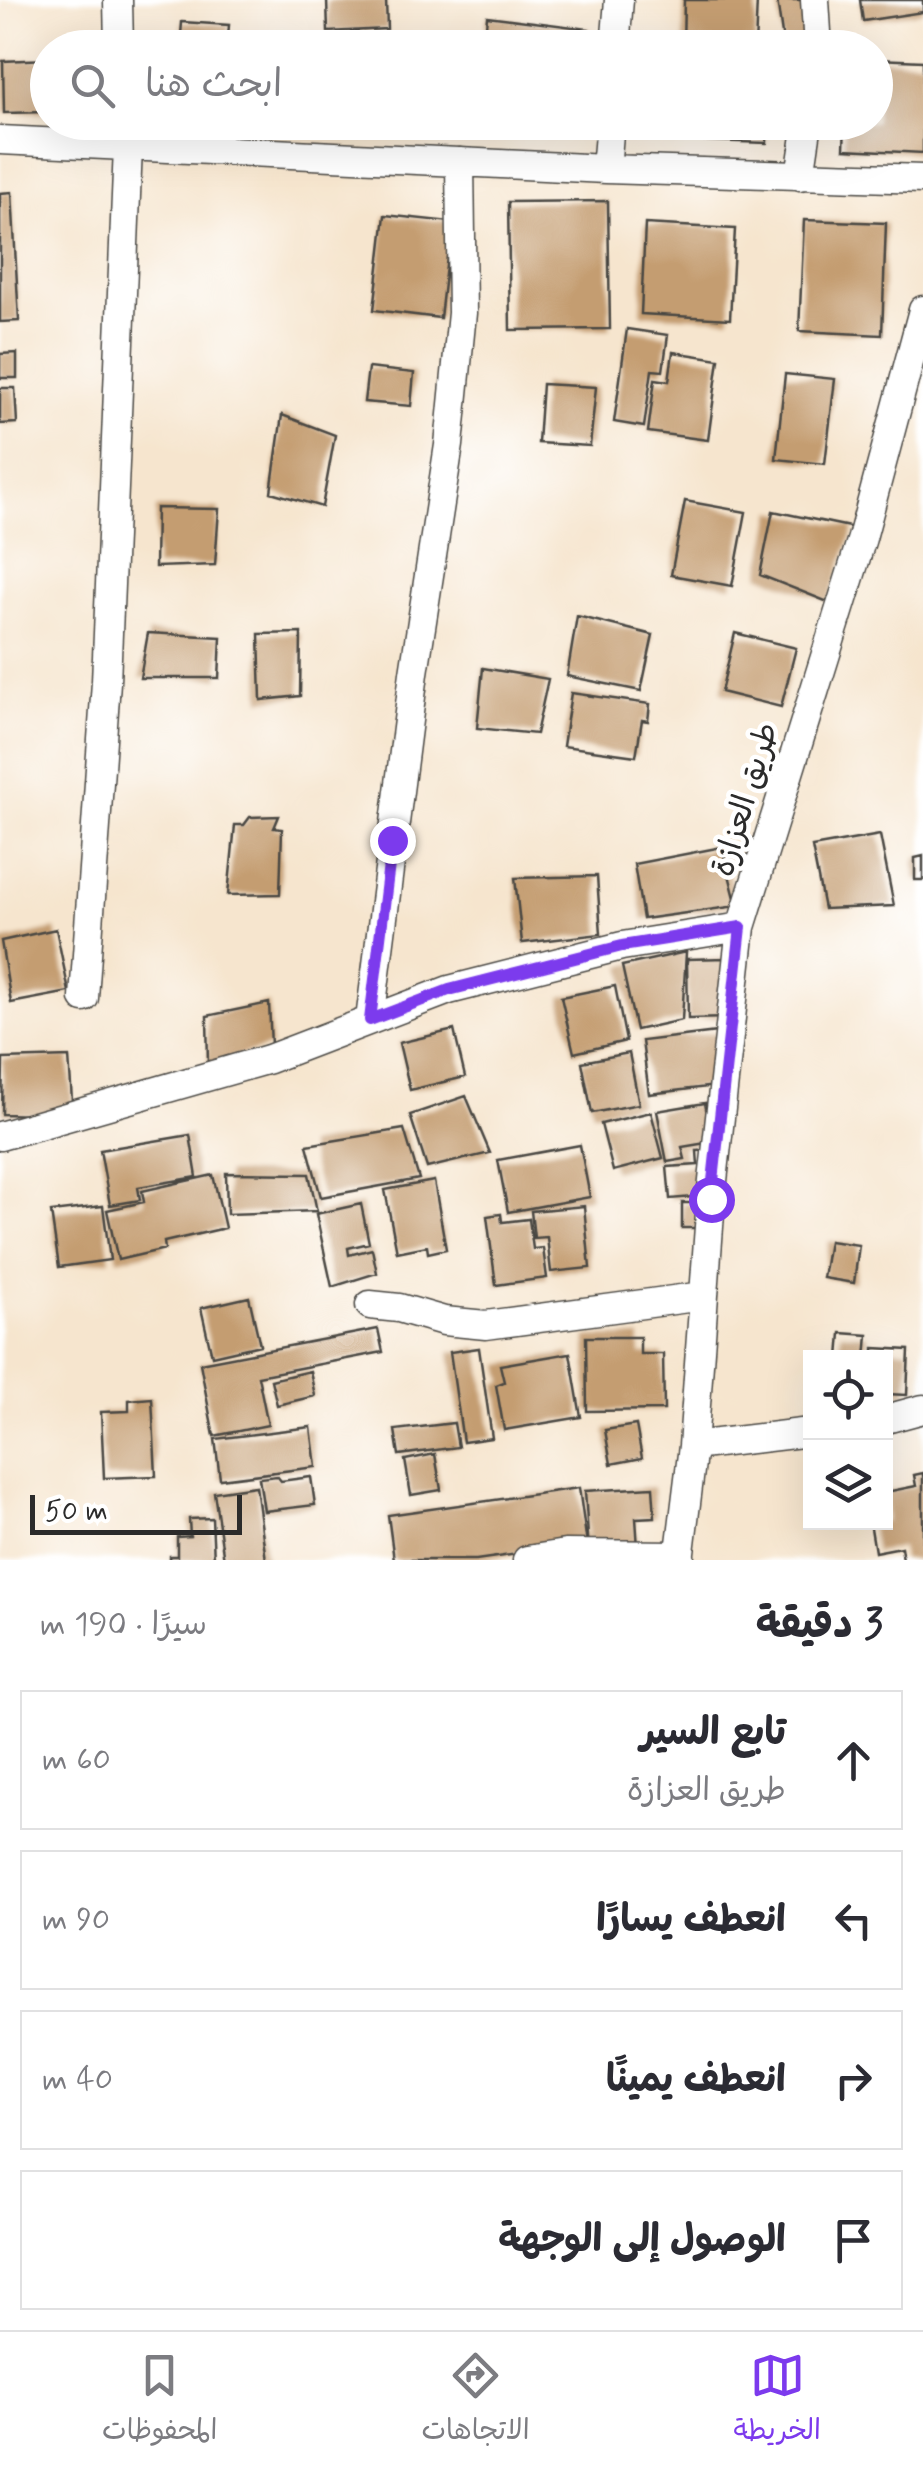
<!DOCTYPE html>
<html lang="ar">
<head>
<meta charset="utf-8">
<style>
	:root { --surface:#fff; --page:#f2f2f3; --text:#2b2b33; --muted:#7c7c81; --line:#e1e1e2; --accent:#7c3aed }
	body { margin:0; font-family:Mynerve,"Playpen Sans Arabic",sans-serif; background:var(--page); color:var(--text); direction:rtl }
	.controls { position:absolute; right:30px; bottom:30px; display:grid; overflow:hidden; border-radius:0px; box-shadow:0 10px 40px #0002 }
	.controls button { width:90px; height:90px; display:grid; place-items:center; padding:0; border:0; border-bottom:2px solid var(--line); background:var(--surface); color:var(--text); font:50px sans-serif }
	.scale { position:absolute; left:30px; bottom:25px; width:212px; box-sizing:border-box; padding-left:10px; border:5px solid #2b2b2b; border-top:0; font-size:28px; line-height:35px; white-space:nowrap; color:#2b2b2b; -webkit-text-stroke:8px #fff; paint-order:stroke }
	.stop { position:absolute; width:30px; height:30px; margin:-22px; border:8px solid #7c3aed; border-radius:50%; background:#fff }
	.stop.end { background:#7c3aed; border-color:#fff; box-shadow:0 2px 10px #0008 }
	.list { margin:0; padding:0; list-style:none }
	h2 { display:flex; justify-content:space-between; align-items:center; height:130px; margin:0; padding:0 40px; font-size:42px }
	h2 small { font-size:32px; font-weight:400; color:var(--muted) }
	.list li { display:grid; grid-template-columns:65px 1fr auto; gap:30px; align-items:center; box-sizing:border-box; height:140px; margin:0 20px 20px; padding:0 20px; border:2px solid var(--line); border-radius:0px }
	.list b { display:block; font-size:38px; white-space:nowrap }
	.list p { margin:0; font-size:32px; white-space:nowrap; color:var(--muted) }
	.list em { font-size:32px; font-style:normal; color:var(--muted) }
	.icon { flex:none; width:55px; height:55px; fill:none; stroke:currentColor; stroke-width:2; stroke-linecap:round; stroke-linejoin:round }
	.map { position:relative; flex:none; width:923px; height:1560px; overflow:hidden; direction:ltr }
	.search { position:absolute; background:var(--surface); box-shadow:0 10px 40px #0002; left:30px; right:30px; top:30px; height:110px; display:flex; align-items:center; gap:25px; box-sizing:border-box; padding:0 35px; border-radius:55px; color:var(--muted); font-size:38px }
	.sheet { height:770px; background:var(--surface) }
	nav { display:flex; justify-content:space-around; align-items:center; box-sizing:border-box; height:140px; border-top:2px solid var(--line); background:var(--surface); font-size:28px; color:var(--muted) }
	nav a { display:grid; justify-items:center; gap:5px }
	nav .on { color:var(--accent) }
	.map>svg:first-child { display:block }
	.building { fill:#c49d71 }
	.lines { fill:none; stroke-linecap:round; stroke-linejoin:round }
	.minor-casing { stroke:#494743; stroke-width:31 }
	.minor { stroke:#fff; stroke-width:28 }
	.route { stroke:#7c3aed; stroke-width:12 }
	.labels { text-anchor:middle; stroke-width:9; stroke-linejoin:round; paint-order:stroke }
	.street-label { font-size:32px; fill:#2b2b2b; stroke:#fff }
</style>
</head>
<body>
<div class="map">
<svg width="923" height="1560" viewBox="0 0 923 1560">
	<rect width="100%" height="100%" fill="#fff"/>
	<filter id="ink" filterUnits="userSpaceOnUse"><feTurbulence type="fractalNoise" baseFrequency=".01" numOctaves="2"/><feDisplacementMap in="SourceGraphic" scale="20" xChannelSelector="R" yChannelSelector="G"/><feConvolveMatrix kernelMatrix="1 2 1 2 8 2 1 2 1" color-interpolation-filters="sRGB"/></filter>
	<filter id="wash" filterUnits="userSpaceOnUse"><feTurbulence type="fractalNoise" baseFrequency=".0048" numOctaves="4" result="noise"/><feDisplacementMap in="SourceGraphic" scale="40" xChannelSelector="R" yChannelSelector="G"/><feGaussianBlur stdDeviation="2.25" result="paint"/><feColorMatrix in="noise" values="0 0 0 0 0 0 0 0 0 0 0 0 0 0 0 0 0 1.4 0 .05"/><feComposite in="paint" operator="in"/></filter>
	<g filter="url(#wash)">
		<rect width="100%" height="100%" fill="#f6e5ce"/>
		<g id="blocks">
			<!-- building -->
			<path class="building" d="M 327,0 L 386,0 L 387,29 L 328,32 Z
				M 684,0 L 757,0 L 755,48 L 683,48 Z
				M 777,0 L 802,0 L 808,48 L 784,48 Z
				M 860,0 L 923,0 L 923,12 L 863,21 Z
				M 487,16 L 589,29 L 587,48 L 484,48 Z
				M 182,22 L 229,25 L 227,48 L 180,48 Z
				M 48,59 L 48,112 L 4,113 L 3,61 Z
				M 876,59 L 923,61 L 923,153 L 844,149 L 845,122 L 876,122 Z
				M 654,122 L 767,122 L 767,143 L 653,139 Z
				M 12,192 L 19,321 L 0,322 L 0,193 Z
				M 608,201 L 610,329 L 510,330 L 508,202 Z
				M 385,215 L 451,222 L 440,318 L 374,310 Z
				M 804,220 L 886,223 L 882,335 L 799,331 Z
				M 645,224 L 735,229 L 730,319 L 641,314 Z
				M 627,329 L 668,335 L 663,371 L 652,370 L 644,427 L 614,422 Z
				M 673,352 L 719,359 L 708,440 L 648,432 L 655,379 L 669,381 Z
				M 17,353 L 17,378 L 0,378 L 0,354 Z
				M 368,368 L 414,373 L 411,406 L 364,402 Z
				M 785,374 L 835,379 L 825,464 L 776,459 Z
				M 542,384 L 596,387 L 590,446 L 538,443 Z
				M 0,388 L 15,388 L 17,423 L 0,424 Z
				M 282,415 L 335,435 L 322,507 L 271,492 Z
				M 685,501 L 746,512 L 732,586 L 671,575 Z
				M 156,508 L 219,509 L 215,565 L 155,567 Z
				M 773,511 L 854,528 L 828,602 L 760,575 Z
				M 577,616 L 653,635 L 641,691 L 567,676 Z
				M 148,633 L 221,637 L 219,678 L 140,678 Z
				M 301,633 L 300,696 L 261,700 L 259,634 Z
				M 735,633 L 796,648 L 781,707 L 721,692 Z
				M 483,668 L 548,679 L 536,734 L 477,728 Z
				M 571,693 L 650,704 L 648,721 L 642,720 L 636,756 L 563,746 Z
				M 279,816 L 274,828 L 282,829 L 280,894 L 228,895 L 235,825 L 244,825 L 250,817 Z
				M 880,835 L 894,906 L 824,909 L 812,847 Z
				M 722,847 L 737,906 L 643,919 L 634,864 Z
				M 923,856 L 923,880 L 915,880 L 915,858 Z
				M 597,876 L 601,934 L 522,943 L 515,878 Z
				M 56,929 L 69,992 L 11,1003 L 1,941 Z
				M 686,952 L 682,1020 L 636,1030 L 622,966 Z
				M 727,958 L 728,1018 L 688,1019 L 687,959 Z
				M 615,986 L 626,1041 L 574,1053 L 561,997 Z
				M 269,1003 L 271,1046 L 208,1065 L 207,1016 Z
				M 454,1030 L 465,1077 L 410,1090 L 399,1043 Z
				M 717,1032 L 724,1085 L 649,1094 L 642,1041 Z
				M 629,1053 L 639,1104 L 592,1113 L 582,1062 Z
				M 69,1057 L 73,1116 L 2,1114 L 3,1059 Z
				M 466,1096 L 490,1153 L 427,1168 L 410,1115 Z
				M 705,1103 L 712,1142 L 682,1147 L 685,1159 L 667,1162 L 657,1111 Z
				M 651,1112 L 663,1158 L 613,1171 L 601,1124 Z
				M 404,1129 L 419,1179 L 321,1197 L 307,1145 Z
				M 190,1135 L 197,1177 L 138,1187 L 140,1200 L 110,1205 L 100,1150 Z
				M 580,1145 L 590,1197 L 508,1212 L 498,1160 Z
				M 710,1150 L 705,1196 L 670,1199 L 667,1167 L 698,1165 L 697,1151 Z
				M 226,1173 L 309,1174 L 317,1211 L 227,1214 Z
				M 213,1175 L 225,1228 L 164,1242 L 165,1249 L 118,1260 L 107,1210 L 144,1202 L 142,1191 Z
				M 434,1181 L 446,1249 L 428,1253 L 427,1246 L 397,1252 L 385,1190 Z
				M 682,1203 L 704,1203 L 704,1228 L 682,1228 Z
				M 361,1204 L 369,1243 L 348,1248 L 349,1255 L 372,1249 L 377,1273 L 332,1287 L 316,1214 Z
				M 103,1206 L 110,1260 L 59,1267 L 51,1212 Z
				M 584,1206 L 590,1268 L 551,1272 L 547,1237 L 534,1238 L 531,1211 Z
				M 501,1214 L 502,1222 L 529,1219 L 533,1249 L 543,1248 L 547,1278 L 496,1285 L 487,1216 Z
				M 829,1241 L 859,1245 L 854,1283 L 823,1278 Z
				M 249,1297 L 260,1345 L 212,1356 L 201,1308 Z
				M 378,1329 L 383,1352 L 258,1376 L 268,1425 L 214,1436 L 200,1363 Z
				M 841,1333 L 868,1335 L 866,1358 L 839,1358 Z
				M 586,1337 L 640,1337 L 640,1354 L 663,1354 L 664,1410 L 587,1411 Z
				M 479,1348 L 492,1438 L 463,1442 L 450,1352 Z
				M 874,1348 L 909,1350 L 907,1395 L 886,1394 L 886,1358 L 874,1358 Z
				M 570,1353 L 581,1417 L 504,1430 L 496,1385 L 504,1382 L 500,1365 Z
				M 310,1371 L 315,1396 L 277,1405 L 271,1380 Z
				M 152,1398 L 156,1476 L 104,1478 L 101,1412 L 129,1411 L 129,1400 Z
				M 454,1423 L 458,1447 L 399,1455 L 395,1430 Z
				M 636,1425 L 642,1458 L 611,1464 L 605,1430 Z
				M 311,1427 L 316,1467 L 220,1479 L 215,1439 Z
				M 435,1454 L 441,1490 L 411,1495 L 405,1460 Z
				M 923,1473 L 923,1560 L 903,1560 L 901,1547 L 875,1552 L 870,1522 L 886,1522 L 886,1492 L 916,1486 L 914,1475 Z
				M 277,1476 L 281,1481 L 311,1477 L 315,1505 L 264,1511 L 259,1478 Z
				M 256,1486 L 266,1560 L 224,1560 L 214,1492 Z
				M 653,1487 L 655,1517 L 636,1518 L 638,1548 L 589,1552 L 585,1491 Z
				M 579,1488 L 587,1544 L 476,1560 L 394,1560 L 388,1515 Z
				M 212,1518 L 214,1560 L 170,1560 L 170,1556 L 177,1556 L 177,1537 L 190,1536 L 189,1519 Z"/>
		</g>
	</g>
	<g filter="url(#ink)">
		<use href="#blocks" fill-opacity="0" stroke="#494743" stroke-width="2.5"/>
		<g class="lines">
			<defs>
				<path id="minor" d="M 118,0 L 119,48
					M 815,0 L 818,48
					M 615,48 L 619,0
					M 0,140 L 606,169 L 923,179
					M 606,169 L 610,122
					M 800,176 L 808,122
					M 84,998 L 106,682 L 128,147 L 124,122
					M 370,1020 L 414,673 L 449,445 L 462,313 L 460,162
					M 0,1136 L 269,1059 L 449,990 L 622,946 L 741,927
					M 370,1305 L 399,1308 L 444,1321 L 486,1325 L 703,1296
					M 886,1419 L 923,1409
					M 693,1446 L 810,1432
					M 527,1560 L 565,1554 L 680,1555
					M 679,1560 L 693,1446 L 711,1199 L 741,927 L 862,538 L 923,310"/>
			</defs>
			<!-- minor casing -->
			<use href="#minor" class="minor-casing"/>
			<!-- minor -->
			<use href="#minor" class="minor"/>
		</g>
	</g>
	<g class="lines" filter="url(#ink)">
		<!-- route -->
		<path class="route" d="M 392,840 L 370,1020 L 449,990 L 622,946 L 741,927 L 711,1199"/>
	</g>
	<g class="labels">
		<!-- street labels -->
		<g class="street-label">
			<text transform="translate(744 799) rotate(-73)" y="11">طريق العزازة</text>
		</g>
	</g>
</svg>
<div class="controls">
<button><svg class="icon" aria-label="locate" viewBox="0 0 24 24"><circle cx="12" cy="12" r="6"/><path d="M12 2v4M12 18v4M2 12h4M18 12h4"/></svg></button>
<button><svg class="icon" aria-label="layers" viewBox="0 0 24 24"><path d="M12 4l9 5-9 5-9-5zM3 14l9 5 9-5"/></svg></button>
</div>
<div class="scale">50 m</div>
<div class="stop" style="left:711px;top:1199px"></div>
<div class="stop end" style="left:392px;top:840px"></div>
<div class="search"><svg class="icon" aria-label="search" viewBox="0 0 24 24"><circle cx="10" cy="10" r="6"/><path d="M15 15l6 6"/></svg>ابحث هنا</div>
</div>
<section class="sheet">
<h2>3 دقيقة<small>سيرًا · 190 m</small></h2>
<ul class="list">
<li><svg class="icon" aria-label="ahead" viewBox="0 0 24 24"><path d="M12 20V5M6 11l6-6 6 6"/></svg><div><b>تابع السير</b><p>طريق العزازة</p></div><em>60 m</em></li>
<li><svg class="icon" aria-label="left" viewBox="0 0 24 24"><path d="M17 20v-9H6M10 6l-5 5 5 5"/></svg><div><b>انعطف يسارًا</b></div><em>90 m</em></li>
<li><svg class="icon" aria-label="right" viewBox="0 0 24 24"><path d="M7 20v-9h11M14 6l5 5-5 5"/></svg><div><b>انعطف يمينًا</b></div><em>40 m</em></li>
<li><svg class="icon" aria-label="arrive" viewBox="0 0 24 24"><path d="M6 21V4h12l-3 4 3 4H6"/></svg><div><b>الوصول إلى الوجهة</b></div></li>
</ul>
</section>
<nav>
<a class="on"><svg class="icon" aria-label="map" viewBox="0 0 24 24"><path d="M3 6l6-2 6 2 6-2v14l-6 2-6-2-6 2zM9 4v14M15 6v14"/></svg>الخريطة</a>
<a><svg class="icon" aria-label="directions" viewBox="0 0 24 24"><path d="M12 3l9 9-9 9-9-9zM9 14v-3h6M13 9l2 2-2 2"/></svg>الاتجاهات</a>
<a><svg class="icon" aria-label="saved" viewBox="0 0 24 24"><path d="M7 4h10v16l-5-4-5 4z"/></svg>المحفوظات</a>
</nav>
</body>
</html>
